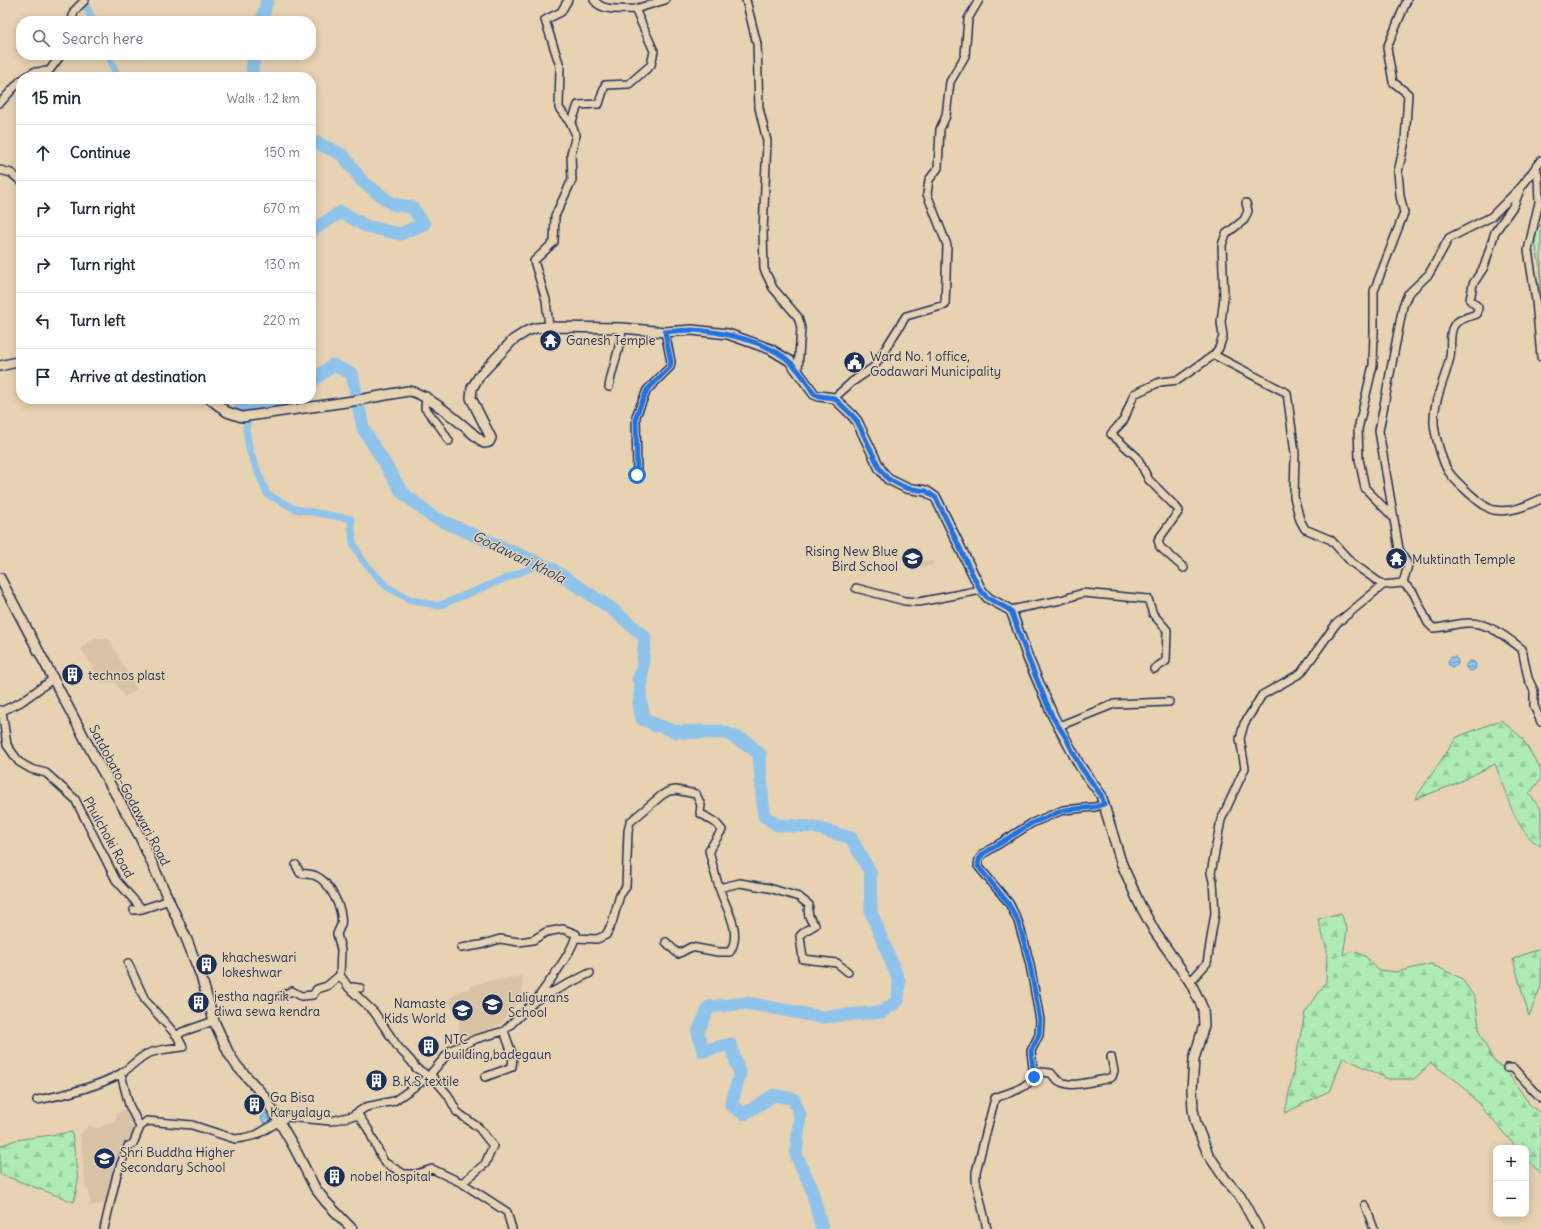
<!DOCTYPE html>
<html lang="en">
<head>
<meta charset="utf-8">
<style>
	:root { --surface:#fff; --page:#f2f2f3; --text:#1f2937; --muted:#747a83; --line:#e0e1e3 }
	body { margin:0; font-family:Delius,sans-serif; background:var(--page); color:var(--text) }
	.controls { position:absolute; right:12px; bottom:12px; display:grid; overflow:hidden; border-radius:8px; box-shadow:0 2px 10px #0003 }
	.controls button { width:36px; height:36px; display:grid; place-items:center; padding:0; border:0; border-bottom:1px solid var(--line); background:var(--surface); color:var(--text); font:20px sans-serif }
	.stop { position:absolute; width:12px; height:12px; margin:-9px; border:3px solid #1a73e8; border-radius:50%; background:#fff }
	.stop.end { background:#1a73e8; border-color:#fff; box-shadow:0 1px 4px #0008 }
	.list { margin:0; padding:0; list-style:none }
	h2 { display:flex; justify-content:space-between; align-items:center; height:52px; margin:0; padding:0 16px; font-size:17px }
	h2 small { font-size:13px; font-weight:400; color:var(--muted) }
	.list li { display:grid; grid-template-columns:26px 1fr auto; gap:12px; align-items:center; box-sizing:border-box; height:56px; padding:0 16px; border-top:1px solid var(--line) }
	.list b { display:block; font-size:15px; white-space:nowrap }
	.list em { font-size:13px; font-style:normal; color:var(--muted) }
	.icon { flex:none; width:22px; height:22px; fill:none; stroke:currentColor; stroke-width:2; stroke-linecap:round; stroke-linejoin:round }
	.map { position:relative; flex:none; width:1541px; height:1229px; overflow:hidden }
	.search { position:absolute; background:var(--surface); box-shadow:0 2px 10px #0003; left:16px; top:16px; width:300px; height:44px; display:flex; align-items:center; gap:10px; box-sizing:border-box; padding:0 14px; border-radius:16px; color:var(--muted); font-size:15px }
	.panel { position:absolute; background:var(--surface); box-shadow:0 2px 10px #0003; left:16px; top:72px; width:300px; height:332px; border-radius:16px }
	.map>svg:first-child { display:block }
	.built { fill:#d8c3a5 }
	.forest { fill:url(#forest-firs); stroke:#648e88 }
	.water { fill:url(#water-rules); stroke:#6088b3 }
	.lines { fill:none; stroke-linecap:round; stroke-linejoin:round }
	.canal { stroke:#8ec4ec; stroke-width:7 }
	.river { stroke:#8ec4ec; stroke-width:13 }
	.minor-casing { stroke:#1b2f5e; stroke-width:10 }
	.tertiary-casing { stroke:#1b2f5e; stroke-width:12 }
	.minor { stroke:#e7d2b1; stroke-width:7 }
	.tertiary { stroke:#e7d2b1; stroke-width:9 }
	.route { stroke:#1a73e8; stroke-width:5 }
	.labels { text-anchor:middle; stroke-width:3; stroke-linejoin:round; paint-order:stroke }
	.poi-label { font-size:13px; fill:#1b2f5e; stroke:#e7d2b1; text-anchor:start }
	.street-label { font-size:13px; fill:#1b2f5e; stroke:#e7d2b1 }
	.water-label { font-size:14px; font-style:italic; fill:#263e6c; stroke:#e7d2b1 }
</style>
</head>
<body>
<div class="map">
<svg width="1541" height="1229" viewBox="0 0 1541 1229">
	<defs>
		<pattern id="forest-firs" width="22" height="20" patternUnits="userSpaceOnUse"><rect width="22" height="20" fill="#aeecb3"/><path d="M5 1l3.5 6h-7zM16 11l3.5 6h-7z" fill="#95cb9c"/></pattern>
		<pattern id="water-rules" width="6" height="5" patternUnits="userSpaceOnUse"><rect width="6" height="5" fill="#8ec4ec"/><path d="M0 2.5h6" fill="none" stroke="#73a0c2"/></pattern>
	</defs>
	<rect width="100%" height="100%" fill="#e7d2b1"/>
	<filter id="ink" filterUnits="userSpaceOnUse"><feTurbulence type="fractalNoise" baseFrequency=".025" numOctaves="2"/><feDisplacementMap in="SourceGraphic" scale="8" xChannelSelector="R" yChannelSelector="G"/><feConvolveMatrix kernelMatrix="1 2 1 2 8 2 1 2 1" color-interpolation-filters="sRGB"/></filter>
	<g filter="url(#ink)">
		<!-- built -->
		<path class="built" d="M 919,548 L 920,561 L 933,561 L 934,565 L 908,569 L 906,549 Z
			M 93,638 L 109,639 L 137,690 L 125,697 L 115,682 L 103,683 L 81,648 Z
			M 522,976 L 523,999 L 511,1008 L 502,1023 L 477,1034 L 459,1038 L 459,1020 L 448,1000 L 457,993 L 483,982 Z
			M 127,1109 L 133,1131 L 127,1156 L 111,1202 L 90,1206 L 89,1189 L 86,1190 L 80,1134 L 89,1125 L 98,1128 L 117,1119 L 116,1113 Z"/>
		<!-- forest -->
		<path class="forest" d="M 1541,224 L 1541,331 L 1539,305 L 1541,270 L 1535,243 L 1534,232 Z
			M 1501,720 L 1521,737 L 1541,769 L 1541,779 L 1529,794 L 1541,809 L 1541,846 C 1514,832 1506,790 1495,764 L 1453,785 L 1415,799 L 1457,737 Z
			M 1341,913 L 1347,930 L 1343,955 L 1353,951 L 1365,956 L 1378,970 L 1396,972 L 1431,964 L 1461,978 L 1475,998 L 1480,1034 L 1493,1060 L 1506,1070 L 1530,1105 L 1541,1114 L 1541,1174 L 1526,1158 L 1526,1148 L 1517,1148 L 1461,1084 L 1431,1063 L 1414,1079 L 1388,1079 L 1343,1057 L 1331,1090 L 1285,1113 L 1305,1013 L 1326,982 L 1327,950 L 1318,919 Z
			M 1541,948 L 1541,986 L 1529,1016 L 1513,959 Z
			M 72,1132 L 78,1180 L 74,1202 L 0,1174 L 0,1146 L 16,1140 Z"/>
		<!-- water -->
		<path class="water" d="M1448 662a5 5 0 1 1 10 0a5 5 0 1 1-10 0Z
			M1466 666a5 5 0 1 1 10 0a5 5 0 1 1-10 0Z
			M 265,1113 L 267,1114 L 271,1123 L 265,1126 L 261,1118 Z"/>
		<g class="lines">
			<!-- canal -->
			<path class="canal" d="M 84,1 L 93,21
				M 108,55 L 118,77
				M 242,399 L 245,410
				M 247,423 L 246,430 L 250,452 L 267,494 L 295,509 L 351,519 L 353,543 L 363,561 L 387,587 L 409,599 L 438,606 L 538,565 L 636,625 L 646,644 L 645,655 L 635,679 L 642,692 L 648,722 L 654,729 L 721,728 L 747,738 L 763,753"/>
			<!-- river -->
			<path class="river" d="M 262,21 L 267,0
				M 253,77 L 252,68 L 255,55
				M 311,140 L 343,155 L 361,180 L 392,204 L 412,207 L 424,224 L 400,234 L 366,226 L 341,212 L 311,231
				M 311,382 L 333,365 L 352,374 L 363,428 L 402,492 L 431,516 L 552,569 L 612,609 L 645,637 L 639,705 L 642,719 L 676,732 L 727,733 L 759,753 L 764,816 L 777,825 L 814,827 L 851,838 L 870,872 L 871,912 L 899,981 L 898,1001 L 882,1012 L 821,1017 L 747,1003 L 709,1007 L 698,1032 L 703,1051 L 730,1044 L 740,1074 L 731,1105 L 744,1114 L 774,1095 L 794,1099 L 800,1116 L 796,1155 L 811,1187 L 822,1229
				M 239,399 L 244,413 L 275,408 L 288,399"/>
			<defs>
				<path id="minor" d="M 594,0 C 602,12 623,9 635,9
					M 746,0 L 757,44 L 759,108 L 767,141 L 763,231 L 764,269 L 773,288 L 798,317 L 801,328 L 798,370
					M 72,21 L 74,11 L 85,0
					M 26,77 L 34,72 L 49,71 L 61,55
					M 0,103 L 21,80
					M 571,124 L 578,105 L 599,104 L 605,85 L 629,84 L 651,65 L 654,51 L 635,9 L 665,0
					M 1536,166 L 1538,177 L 1539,202 L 1528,250 L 1536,301 L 1541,357
					M 0,170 L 11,173 L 21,181
					M 1520,190 L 1514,205 L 1495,232 L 1484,267 L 1473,284 L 1470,300 L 1478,307 L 1477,314 C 1471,316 1459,319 1455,324 C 1448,332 1452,347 1450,357 C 1446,377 1434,399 1434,419 C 1433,430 1442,461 1448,471 C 1454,480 1484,509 1494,510 C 1511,513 1526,506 1541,499
					M 549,327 L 546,300 L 534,261 L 554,242 L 555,216 L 572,180 L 571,154 L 576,135 L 571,124 L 559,108 L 560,66 L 545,20 L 561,12 L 568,0
					M 1214,355 L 1219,348 L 1223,336 L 1221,322 L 1224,297 L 1222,245 L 1226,234 L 1244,220 L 1248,211 L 1246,203
					M 609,387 C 612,367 621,348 622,328
					M 426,396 L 425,408 L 441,428 L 449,441
					M 834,398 L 852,382 L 874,367 L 906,316 L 945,305 L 947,245 L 927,194 L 929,180 L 938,168 L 940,129 L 946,116 L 950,82 L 965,56 L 968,19 L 979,0
					M 637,475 L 636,416 L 647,390 L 670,367 L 671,362 L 665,332
					M 1393,517 L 1365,488 L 1359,459 L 1358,429 L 1373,365 L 1374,332 L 1374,291 L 1404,213 L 1400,196 L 1398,172 L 1405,141 L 1408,94 L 1393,82 L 1387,48 L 1407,0
					M 1184,568 L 1160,547 L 1158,540 L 1179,511 L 1176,507 L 1149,480 L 1137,457 L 1111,434 L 1124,420 L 1134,394 L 1160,382 L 1178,380 L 1214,355 L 1287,393 L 1295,453 L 1294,497 L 1300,520 L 1305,529 L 1331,540 L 1351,562 L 1383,585
					M 1403,583 L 1413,592 L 1428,623 L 1433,628 C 1446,628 1458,622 1470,623 C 1489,623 1508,638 1522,649 L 1528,678 L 1534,691 L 1534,706 L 1541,722
					M 856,588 L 905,601 L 919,602 L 981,590
					M 1010,610 L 1061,600 L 1083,593 L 1148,599 L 1153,614 L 1167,630 L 1166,661 L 1154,669
					M 0,710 L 2,711 L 7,745 L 19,762 L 31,769 L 46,773 L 75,799 L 116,880 L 142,909
					M 2,711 L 21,702 L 53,679
					M 1059,726 L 1114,704 L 1169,702
					M 296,865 L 300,873 C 305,874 311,874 316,876 C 330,882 344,911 341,925 C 340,928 338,931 337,934 L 341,950 L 340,975 L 349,988 L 374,1012 L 398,1047 L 411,1061 L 416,1068 L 424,1073 L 427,1078
					M 719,888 L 740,883 L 769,888 L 799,897 L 809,905 C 807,914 809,919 815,925 L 805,931 L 800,936 L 803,959 L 837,963 L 848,972
					M 134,910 L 142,909 L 170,900
					M 575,938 L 597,939 L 606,935 L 612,923 L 620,895 L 626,887 L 628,831 L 630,822 L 662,795 L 669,791 L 676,790 L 696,794 L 701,805 L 700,813 L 716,823 L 722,830 L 709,850 C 712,863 715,875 719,887 C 725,908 743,930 730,952 L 718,952 L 691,947 L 678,954 L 666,942
					M 461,948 L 480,945 L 500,939 L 519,942 L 533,940 L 546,932 L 563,929 L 576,934 C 574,951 547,984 537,999
					M 1190,982 L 1207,963 L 1215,913 L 1213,881 L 1211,873 L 1221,820 L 1245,768 L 1240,739 L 1244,724 L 1262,695 L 1301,673 L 1336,624 L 1383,585 L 1403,583 L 1408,565 L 1399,549 L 1379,431 L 1403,306 L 1408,294 L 1429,274 L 1449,238 L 1491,217 L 1522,186 L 1541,160
					M 349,988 L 352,987 L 360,988
					M 281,996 L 292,991 L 301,996 L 313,995 L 317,989 L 327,986 L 340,975
					M 177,1036 L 182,1032 L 214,1021
					M 1507,1068 L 1513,1068 L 1541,1098
					M 1034,1073 L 1041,1072 L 1051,1073 C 1061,1088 1076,1085 1091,1082 C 1098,1080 1105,1080 1112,1077 L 1114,1071 L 1111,1057
					M 121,1074 L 129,1105 L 140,1127
					M 485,1077 L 512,1067 L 513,1056 L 504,1031
					M 37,1100 C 64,1095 96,1087 120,1074 C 129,1069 137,1059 147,1054 C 158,1049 172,1048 183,1047 L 177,1036 L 145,1000 L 128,963
					M 352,1116 L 359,1116 L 368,1129 L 384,1162 L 404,1174 L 416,1174 L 432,1169 L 462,1183 L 485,1164 L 493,1146 L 479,1128 L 457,1112 L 448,1095 L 431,1075 L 430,1075
					M 462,1183 L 507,1212 L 512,1229
					M 1365,1205 L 1374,1229
					M 104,1229 L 117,1174 L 128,1146 L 133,1144 L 140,1127 L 147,1121 L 192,1125 L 235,1139 L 243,1138 L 256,1135 L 287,1117 L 331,1121 L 352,1116 L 366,1107 L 394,1101 L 427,1078 L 451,1050 L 476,1039 L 504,1031 L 536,1000 L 590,973
					M 987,1229 L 976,1181 L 976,1172 L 995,1098 C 1010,1092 1024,1090 1034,1077 L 1031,1051 L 1039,1035 L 1040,1020 L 1030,965 L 1025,945 L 1018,921 L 1009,903 L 978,866 L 979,859 L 983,854 L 1032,823 L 1063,810 L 1095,807 L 1104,804"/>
				<path id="tertiary" d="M 0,366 L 21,361
					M 210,399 L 227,412 L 242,417 L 353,401 L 408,391 C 427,392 468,430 484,443 L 489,442 L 491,438 L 471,398 L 472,388 L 480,375 L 513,340 L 527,331 L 536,328 L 549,327 L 622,328 L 665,332 L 692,330 L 728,334 L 770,349 L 790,361 L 814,394 L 819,396 L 834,398 L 851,414 L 857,421 L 880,469 L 888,479 L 906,488 L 926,491 L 936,498 L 981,590 L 988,598 L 1010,610 L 1012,613 L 1028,658 L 1053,716 L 1080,766 L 1101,795 L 1121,862 L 1139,903 L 1155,932 L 1190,982 L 1200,1002 L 1203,1009 L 1204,1025 L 1194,1059 L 1192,1089 L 1193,1110 L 1196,1124 L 1208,1154 L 1225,1179 L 1240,1196 L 1258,1229
					M 0,578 L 94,756 L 140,837 L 186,938 L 201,976 L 214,1021 L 229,1054 L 237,1066 L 264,1096 L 294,1147 L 315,1188 L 326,1202 L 352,1229"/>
			</defs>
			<!-- minor casing -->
			<use href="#minor" class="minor-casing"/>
			<!-- tertiary casing -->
			<use href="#tertiary" class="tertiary-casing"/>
			<!-- minor -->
			<use href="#minor" class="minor"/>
			<!-- tertiary -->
			<use href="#tertiary" class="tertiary"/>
		</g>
	</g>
	<g class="lines" filter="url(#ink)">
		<!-- route -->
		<path class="route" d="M 637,475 L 636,416 L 647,390 L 670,367 L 671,362 L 665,332 C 674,331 683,330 692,330 C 721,331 769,342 790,362 C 800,370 807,383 814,394 L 819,396 L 834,398 L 851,414 L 857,421 L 880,469 L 888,479 L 906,488 L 926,491 L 936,498 L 980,590 L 988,598 L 1010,610 L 1012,613 L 1028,658 L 1052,716 L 1066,738 L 1080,766 L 1101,795 L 1104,804 L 1095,807 L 1064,810 L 1032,823 L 983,854 L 979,859 L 978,866 L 1008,903 L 1018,921 L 1025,945 L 1030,965 L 1040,1020 L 1039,1035 L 1031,1051 L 1034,1077"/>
	</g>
	<!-- icons -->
	<defs>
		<symbol id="temple-disc" viewBox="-11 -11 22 22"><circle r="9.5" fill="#1b2f5e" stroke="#e7d2b1"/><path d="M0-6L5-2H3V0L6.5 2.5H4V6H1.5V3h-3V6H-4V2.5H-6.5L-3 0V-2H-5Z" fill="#fff"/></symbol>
		<symbol id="civic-disc" viewBox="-11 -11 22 22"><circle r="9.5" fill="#1b2f5e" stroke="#e7d2b1"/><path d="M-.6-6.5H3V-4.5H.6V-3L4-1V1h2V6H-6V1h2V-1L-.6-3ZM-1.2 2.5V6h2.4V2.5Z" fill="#fff"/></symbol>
		<symbol id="school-disc" viewBox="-11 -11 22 22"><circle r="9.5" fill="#1b2f5e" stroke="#e7d2b1"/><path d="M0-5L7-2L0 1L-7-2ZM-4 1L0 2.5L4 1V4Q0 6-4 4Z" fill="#fff"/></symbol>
		<symbol id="building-disc" viewBox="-11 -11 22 22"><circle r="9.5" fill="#1b2f5e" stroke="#e7d2b1"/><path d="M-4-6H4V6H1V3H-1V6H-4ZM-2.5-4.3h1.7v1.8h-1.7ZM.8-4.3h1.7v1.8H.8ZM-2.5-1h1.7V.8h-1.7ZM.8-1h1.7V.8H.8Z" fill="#fff"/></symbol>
	</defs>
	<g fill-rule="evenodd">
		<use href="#temple-disc" x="538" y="328" width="25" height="25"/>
		<use href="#civic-disc" x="842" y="350" width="25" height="25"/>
		<use href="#school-disc" x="900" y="546" width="25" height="25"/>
		<use href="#temple-disc" x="1384" y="546" width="25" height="25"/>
		<use href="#building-disc" x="60" y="662" width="25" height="25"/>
		<use href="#building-disc" x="194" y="952" width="25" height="25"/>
		<use href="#building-disc" x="186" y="990" width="25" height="25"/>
		<use href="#school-disc" x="480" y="992" width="25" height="25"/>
		<use href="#school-disc" x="450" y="998" width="25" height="25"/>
		<use href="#building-disc" x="416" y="1034" width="25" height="25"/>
		<use href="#building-disc" x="364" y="1068" width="25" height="25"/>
		<use href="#building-disc" x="242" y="1092" width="25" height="25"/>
		<use href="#school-disc" x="92" y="1146" width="25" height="25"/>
		<use href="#building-disc" x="322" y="1164" width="25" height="25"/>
	</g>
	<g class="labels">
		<!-- poi labels -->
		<g class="poi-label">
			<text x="566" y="345">Ganesh Temple</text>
			<text x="870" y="361">Ward No. 1 office,<tspan x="870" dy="15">Godawari Municipality</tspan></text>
			<text x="898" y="556" text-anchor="end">Rising New Blue<tspan x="898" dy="15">Bird School</tspan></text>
			<text x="1412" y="564">Muktinath Temple</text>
			<text x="88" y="680">technos plast</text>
			<text x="222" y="962">khacheswari<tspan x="222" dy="15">lokeshwar</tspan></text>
			<text x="214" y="1001">jestha nagrik<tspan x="214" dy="15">diwa sewa kendra</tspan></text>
			<text x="508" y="1002">Laligurans<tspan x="508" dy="15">School</tspan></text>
			<text x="446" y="1008" text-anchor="end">Namaste<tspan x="446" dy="15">Kids World</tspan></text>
			<text x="444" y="1044">NTC<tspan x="444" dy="15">building,badegaun</tspan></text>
			<text x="392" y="1086">B.K.S textile</text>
			<text x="270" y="1102">Ga Bisa<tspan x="270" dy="15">Karyalaya</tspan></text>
			<text x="120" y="1157">Shri Buddha Higher<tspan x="120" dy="15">Secondary School</tspan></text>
			<text x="350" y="1181">nobel hospital</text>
		</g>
		<!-- street labels -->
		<g class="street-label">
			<text transform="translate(130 795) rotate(62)" y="5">Satdobato-Godawari Road</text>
			<text transform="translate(109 837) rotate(61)" y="5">Phulchoki Road</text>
		</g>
		<!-- water labels -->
		<g class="water-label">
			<text transform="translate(519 557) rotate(26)" y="5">Godawari Khola</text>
		</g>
	</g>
</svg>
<div class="controls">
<button>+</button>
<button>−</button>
</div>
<div class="stop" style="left:637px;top:475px"></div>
<div class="stop end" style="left:1034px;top:1077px"></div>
<div class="search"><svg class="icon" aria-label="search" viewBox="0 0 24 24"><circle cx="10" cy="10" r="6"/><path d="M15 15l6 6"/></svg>Search here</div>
<section class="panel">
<h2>15 min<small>Walk · 1.2 km</small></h2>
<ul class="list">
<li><svg class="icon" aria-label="ahead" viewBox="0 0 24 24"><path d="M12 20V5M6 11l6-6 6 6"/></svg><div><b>Continue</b></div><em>150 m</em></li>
<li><svg class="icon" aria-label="right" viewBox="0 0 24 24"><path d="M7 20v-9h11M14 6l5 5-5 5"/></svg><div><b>Turn right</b></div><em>670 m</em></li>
<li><svg class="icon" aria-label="right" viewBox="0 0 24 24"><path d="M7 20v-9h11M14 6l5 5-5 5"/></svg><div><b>Turn right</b></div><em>130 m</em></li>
<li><svg class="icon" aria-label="left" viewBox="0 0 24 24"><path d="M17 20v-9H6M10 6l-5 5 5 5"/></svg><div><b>Turn left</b></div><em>220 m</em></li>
<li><svg class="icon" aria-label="arrive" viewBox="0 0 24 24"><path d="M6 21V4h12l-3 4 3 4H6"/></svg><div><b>Arrive at destination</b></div></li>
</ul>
</section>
</div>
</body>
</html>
